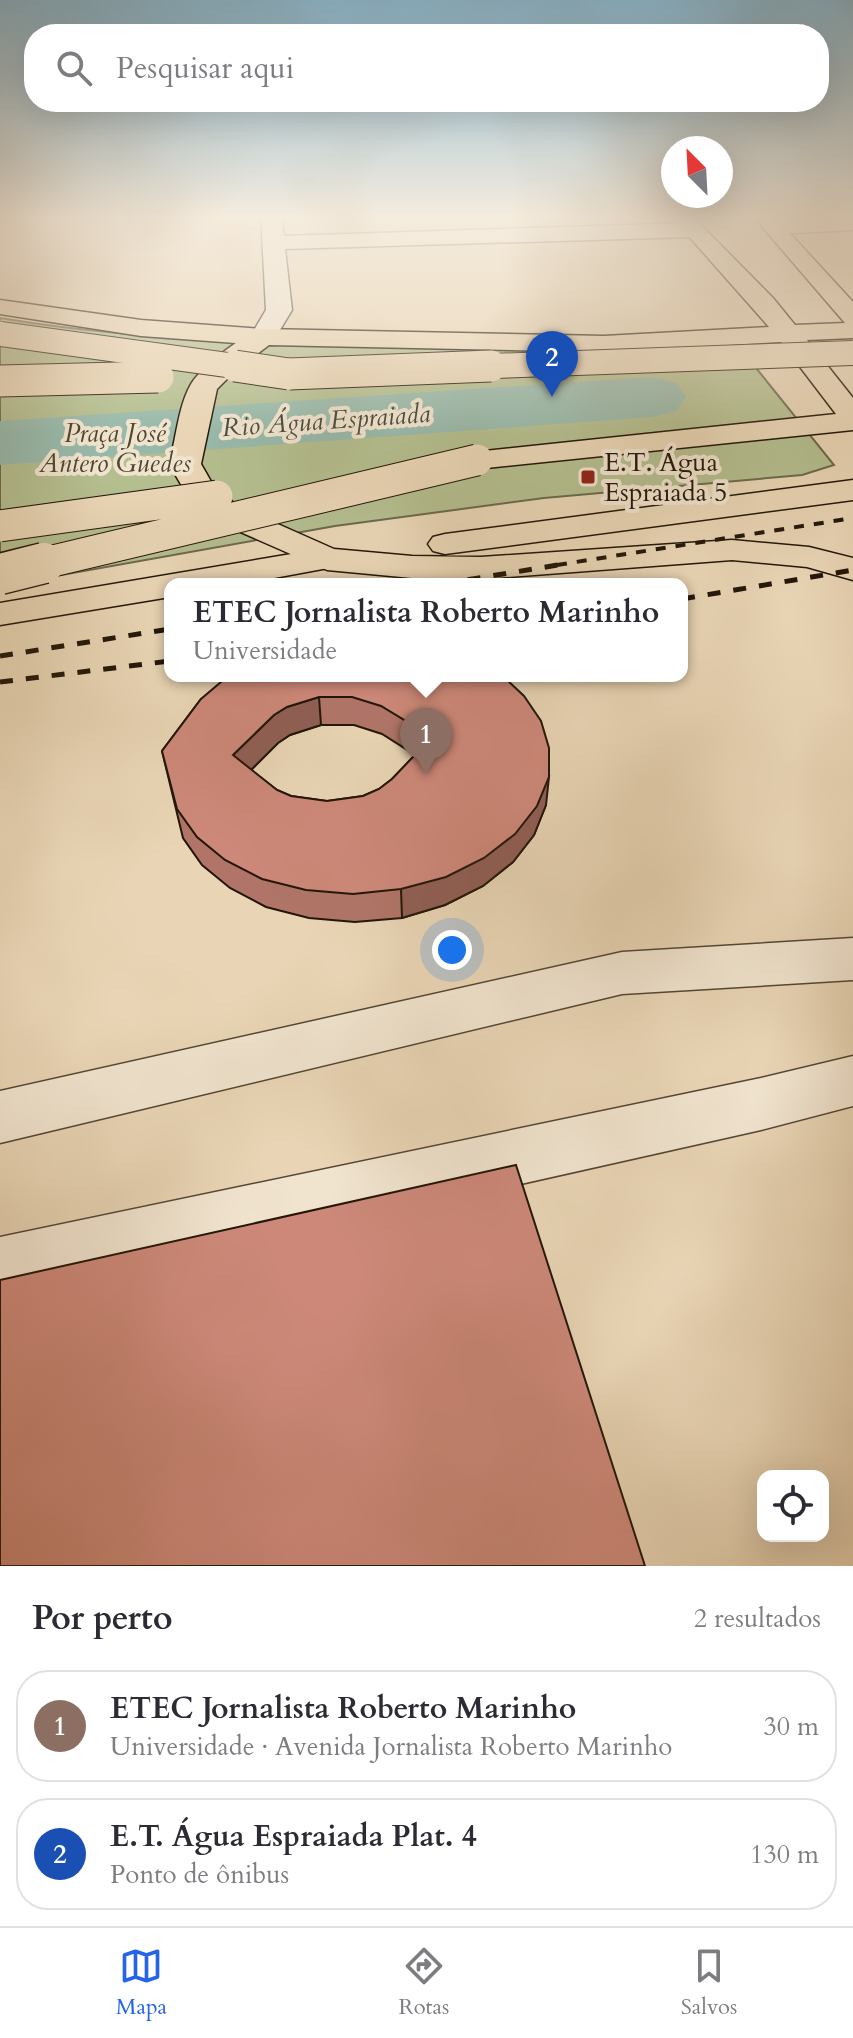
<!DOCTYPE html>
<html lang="pt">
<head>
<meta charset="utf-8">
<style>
	:root { --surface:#fff; --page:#f7f7f7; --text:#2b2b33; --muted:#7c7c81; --line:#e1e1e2; --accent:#2563eb }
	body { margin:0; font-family:Cardo,serif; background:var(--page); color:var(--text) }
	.controls { position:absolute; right:24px; bottom:24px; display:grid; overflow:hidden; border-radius:16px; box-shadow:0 8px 32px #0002 }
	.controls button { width:72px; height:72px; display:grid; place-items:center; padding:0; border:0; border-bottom:2px solid var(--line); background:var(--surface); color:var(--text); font:40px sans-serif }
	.compass { position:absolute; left:661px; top:136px; width:72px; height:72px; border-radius:50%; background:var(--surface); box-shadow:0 8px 32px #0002; rotate:336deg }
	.you { position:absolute; left:452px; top:950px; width:28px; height:28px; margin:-20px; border:6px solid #fff; border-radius:50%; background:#1a73e8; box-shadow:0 0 0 12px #1a73e833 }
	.badge { display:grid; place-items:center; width:52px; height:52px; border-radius:50%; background:var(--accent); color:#fff; font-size:26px; font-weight:700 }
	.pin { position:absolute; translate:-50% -66px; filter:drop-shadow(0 2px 4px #0008) }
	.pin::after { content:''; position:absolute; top:42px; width:28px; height:24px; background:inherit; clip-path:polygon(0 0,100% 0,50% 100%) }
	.popup { position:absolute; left:164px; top:578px; width:524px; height:104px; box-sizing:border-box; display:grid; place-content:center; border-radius:16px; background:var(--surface); filter:drop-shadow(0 2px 6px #0005); font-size:26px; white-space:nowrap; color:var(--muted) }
	.popup b { font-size:30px; color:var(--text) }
	.popup::after { content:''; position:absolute; left:50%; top:100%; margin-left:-16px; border:16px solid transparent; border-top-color:var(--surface) }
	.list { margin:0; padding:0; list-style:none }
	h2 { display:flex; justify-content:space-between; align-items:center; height:104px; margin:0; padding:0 32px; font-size:34px }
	h2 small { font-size:26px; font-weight:400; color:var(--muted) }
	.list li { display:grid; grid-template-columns:52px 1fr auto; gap:24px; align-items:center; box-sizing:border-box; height:112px; margin:0 16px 16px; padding:0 16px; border:2px solid var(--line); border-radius:32px }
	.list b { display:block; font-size:30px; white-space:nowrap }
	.list p { margin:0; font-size:26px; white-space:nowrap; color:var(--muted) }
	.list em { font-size:26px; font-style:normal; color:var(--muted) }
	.icon { flex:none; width:44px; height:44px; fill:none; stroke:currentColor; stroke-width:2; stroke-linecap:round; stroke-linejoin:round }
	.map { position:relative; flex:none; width:853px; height:1566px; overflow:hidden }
	.search { position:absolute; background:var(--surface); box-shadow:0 8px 32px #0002; left:24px; right:24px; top:24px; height:88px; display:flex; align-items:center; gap:20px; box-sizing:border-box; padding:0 28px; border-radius:32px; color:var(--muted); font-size:30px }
	.sheet { height:360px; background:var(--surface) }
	nav { display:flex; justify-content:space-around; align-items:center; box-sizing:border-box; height:112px; border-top:2px solid var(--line); background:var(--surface); font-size:22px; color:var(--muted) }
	nav a { display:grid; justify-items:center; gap:4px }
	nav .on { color:var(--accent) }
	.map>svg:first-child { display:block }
	.green { fill:#b4be8f; stroke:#6b6a4c; stroke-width:2 }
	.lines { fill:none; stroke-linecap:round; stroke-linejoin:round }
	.river { fill:#98b9aa; fill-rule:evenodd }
	.minor-casing { stroke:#544633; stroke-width:3 }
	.major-casing { stroke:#221608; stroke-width:3 }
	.highway-casing { stroke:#221608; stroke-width:3 }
	.minor { fill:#f1e4cf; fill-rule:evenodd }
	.major { fill:#e9d5b5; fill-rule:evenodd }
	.highway { fill:#e9d5b5; fill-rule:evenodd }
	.rail-far1 { stroke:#221608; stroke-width:4; stroke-dasharray:10 10; stroke-linecap:butt }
	.rail { stroke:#221608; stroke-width:5; stroke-dasharray:13 13; stroke-linecap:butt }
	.major-bridge-far1-casing { stroke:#221608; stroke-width:26; stroke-linecap:butt }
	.major-bridge-casing { stroke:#221608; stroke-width:33; stroke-linecap:butt }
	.highway-bridge-far2-casing { stroke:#221608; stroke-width:26; stroke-linecap:butt }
	.highway-bridge-far1-casing { stroke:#221608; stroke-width:33; stroke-linecap:butt }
	.highway-bridge-casing { stroke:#221608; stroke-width:43; stroke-linecap:butt }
	.major-bridge-far1 { stroke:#e9d5b5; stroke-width:24 }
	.major-bridge { stroke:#e9d5b5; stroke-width:31 }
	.highway-bridge-far2 { stroke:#e9d5b5; stroke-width:24 }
	.highway-bridge-far1 { stroke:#e9d5b5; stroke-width:31 }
	.highway-bridge { stroke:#e9d5b5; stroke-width:40 }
	.wall { fill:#b07568; stroke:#221608; stroke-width:2; fill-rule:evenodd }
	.shaded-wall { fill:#905f55; stroke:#221608; stroke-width:2 }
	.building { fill:#cd8879; stroke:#221608; stroke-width:2; fill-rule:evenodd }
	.poi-dot { fill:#8f2418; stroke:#f1e4cf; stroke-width:3 }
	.labels { text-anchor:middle; stroke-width:8; stroke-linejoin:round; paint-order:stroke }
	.far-water-label { font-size:26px; font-style:italic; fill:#4b4f41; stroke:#f1e4cf }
	.far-park-label { font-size:26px; font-style:italic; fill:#4e4830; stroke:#f1e4cf }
	.far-poi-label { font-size:26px; fill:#221608; stroke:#f1e4cf; text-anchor:start }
</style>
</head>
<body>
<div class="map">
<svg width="853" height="1566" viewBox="0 0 853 1566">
	<rect width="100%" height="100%" fill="#e9d5b5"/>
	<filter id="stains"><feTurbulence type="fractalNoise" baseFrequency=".0025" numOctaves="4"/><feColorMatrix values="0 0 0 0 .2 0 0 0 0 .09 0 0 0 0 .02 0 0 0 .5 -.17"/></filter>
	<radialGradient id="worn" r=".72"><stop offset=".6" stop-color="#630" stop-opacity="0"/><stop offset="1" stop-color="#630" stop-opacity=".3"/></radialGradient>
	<!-- green -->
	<path class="green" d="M 0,318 C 240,358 486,338 728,333 L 834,465 L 802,475 L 544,498 L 335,526 L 0,586 Z"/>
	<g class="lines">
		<!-- river -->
		<path class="river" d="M 652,377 L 676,383 L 686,397 L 676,411 L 652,417 L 0,465 L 0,421 Z"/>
		<defs>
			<path id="minor" d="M 261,215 L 281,215 L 284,236 L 692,223 L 703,230 L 692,237 L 285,249 L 292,310 L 272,343 L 254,343 L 250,337 L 266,310 Z
				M 853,218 L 853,230 L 774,234 L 763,227 L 774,220 Z
				M 853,938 L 853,980 L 622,994 L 0,1143 L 0,1091 L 622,952 Z
				M 853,1056 L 853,1106 L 761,1130 L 0,1301 L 0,1237 L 761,1078 Z"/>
			<path id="major" d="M 670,215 L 691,215 L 773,298 L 795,325 L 845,323 L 752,215 L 773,215 L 853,302 L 853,338 L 807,340 L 853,398 L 853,430 L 477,469 L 466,467 L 461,460 L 466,453 L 836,414 L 781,342 L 604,352 L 269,345 L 236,370 L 217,389 L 201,464 L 213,485 L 237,506 L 334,549 L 412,556 L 481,557 L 732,540 L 809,547 L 853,558 L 853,580 L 807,567 L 732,560 L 481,579 L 412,578 L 327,570 L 213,520 L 189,498 L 169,464 C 176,440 178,408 190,386 C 200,367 244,334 263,329 L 604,336 L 769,327 Z
				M 853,480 L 853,500 L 445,554 L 433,551 L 428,544 L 433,537 L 445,534 Z"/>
			<path id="highway" d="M 0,300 L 141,320 L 263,329 L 272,331 L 276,337 L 272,343 L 263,345 L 141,336 L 0,314 Z
				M 327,548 L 339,552 L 345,559 L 339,566 L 242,584 L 170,584 L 170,597 L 0,625 L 0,603 Z"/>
		</defs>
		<!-- minor casing -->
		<use href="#minor" class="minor-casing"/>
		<!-- major casing -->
		<use href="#major" class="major-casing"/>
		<!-- highway casing -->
		<use href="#highway" class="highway-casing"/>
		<!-- minor -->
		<use href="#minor" class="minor"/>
		<!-- major -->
		<use href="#major" class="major"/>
		<!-- highway -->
		<use href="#highway" class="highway"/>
		<!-- rail-far1 -->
		<path class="rail-far1" d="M 557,565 L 853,518"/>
		<!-- rail -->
		<path class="rail" d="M 442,584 L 570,563
			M 682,599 L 853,570
			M 0,656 L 170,629
			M 0,682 L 170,661"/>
		<defs>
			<path id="major-bridge-far1" d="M 437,368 L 853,353"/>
			<path id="major-bridge" d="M 289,374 L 491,366"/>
			<path id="highway-bridge-far2" d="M 0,334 L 249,368"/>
			<path id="highway-bridge-far1" d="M 235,366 L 289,374
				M 0,381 L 158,377
				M 0,526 L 217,496
				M 36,565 L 477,460"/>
			<path id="highway-bridge" d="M 0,574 L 44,563"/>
		</defs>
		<!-- major-bridge-far1 casing -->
		<use href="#major-bridge-far1" class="major-bridge-far1-casing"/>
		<!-- major-bridge casing -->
		<use href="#major-bridge" class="major-bridge-casing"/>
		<!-- highway-bridge-far2 casing -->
		<use href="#highway-bridge-far2" class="highway-bridge-far2-casing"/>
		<!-- highway-bridge-far1 casing -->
		<use href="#highway-bridge-far1" class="highway-bridge-far1-casing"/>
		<!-- highway-bridge casing -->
		<use href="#highway-bridge" class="highway-bridge-casing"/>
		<!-- major-bridge-far1 -->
		<use href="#major-bridge-far1" class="major-bridge-far1"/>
		<!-- major-bridge -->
		<use href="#major-bridge" class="major-bridge"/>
		<!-- highway-bridge-far2 -->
		<use href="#highway-bridge-far2" class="highway-bridge-far2"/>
		<!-- highway-bridge-far1 -->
		<use href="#highway-bridge-far1" class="highway-bridge-far1"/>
		<!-- highway-bridge -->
		<use href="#highway-bridge" class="highway-bridge"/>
	</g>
	<!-- wall -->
	<path class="wall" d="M 503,676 L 546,805 L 534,835 L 513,862 L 483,886 L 445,905 L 402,918 L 355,922 L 309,918 L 266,907 L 230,888 L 202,865 L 183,838 L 162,751 L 201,699 ZM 321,725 L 354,725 L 382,734 L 415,755 L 392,779 L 379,789 L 363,796 L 327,801 L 291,796 L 277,790 L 251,770 L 278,743 L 290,735 Z"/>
	<!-- shaded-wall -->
	<path class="shaded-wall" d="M 319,697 L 321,725 L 290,735 L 278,743 L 237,784 L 233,755 L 274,715 L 287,707 Z
		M 549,777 L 546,805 L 534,835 L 513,862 L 483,886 L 445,905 L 402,918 L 401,889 Z"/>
	<!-- building -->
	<path class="building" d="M 228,676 L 503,676 L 524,696 L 541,721 L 549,748 L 549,777 L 537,806 L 515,834 L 484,858 L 446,877 L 401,889 L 353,894 L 306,890 L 262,879 L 225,860 L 197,837 L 177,809 L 162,751 L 201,699 ZM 319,697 L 352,697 L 381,706 L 432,737 L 392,779 L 379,789 L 363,796 L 327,801 L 291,796 L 277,790 L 233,755 L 274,715 L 287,707 Z
		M 516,1165 L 645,1566 L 0,1566 L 0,1280 Z"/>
	<!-- sky -->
	<linearGradient id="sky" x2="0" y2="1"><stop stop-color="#88b6cf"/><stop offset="0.5" stop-color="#f5ecde"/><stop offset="1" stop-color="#f5ecde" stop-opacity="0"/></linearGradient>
	<rect width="853" height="434" fill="url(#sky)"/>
	<!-- markers -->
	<rect class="poi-dot" x="580" y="469" width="16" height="16" rx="4"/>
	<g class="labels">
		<!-- far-water labels -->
		<g class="far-water-label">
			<text transform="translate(326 420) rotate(-4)" y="9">Rio Água Espraiada</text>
		</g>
		<!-- far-park labels -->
		<g class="far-park-label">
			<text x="115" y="442">Praça José<tspan x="115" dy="30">Antero Guedes</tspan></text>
		</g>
		<!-- far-poi labels -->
		<g class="far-poi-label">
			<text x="604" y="471">E.T. Água<tspan x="604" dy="30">Espraiada 5</tspan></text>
		</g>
	</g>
	<rect width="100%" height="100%" filter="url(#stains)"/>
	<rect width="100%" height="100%" fill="url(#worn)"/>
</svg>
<div class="controls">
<button><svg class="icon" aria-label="locate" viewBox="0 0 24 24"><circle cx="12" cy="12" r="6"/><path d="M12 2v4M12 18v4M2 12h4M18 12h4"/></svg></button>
</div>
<svg class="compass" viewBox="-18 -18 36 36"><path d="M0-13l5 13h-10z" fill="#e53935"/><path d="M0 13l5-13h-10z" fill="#7c7c81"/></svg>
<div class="you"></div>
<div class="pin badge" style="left:426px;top:774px;background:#8d6e63">1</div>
<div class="popup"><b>ETEC Jornalista Roberto Marinho</b>Universidade</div>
<div class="pin badge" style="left:552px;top:397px;background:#1a4fb4">2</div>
<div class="search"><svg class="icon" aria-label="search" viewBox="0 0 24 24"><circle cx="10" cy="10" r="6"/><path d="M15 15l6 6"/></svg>Pesquisar aqui</div>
</div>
<section class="sheet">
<h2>Por perto<small>2 resultados</small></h2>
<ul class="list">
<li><span class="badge" style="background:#8d6e63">1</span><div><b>ETEC Jornalista Roberto Marinho</b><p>Universidade · Avenida Jornalista Roberto Marinho</p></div><em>30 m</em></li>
<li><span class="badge" style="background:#1a4fb4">2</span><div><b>E.T. Água Espraiada Plat. 4</b><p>Ponto de ônibus</p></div><em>130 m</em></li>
</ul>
</section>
<nav>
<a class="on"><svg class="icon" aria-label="map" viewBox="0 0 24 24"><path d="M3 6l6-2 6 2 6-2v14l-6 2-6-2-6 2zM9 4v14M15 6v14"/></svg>Mapa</a>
<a><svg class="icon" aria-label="directions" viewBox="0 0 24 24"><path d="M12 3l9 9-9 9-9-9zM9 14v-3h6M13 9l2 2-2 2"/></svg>Rotas</a>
<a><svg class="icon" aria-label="saved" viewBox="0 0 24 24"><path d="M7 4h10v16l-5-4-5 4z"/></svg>Salvos</a>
</nav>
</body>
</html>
